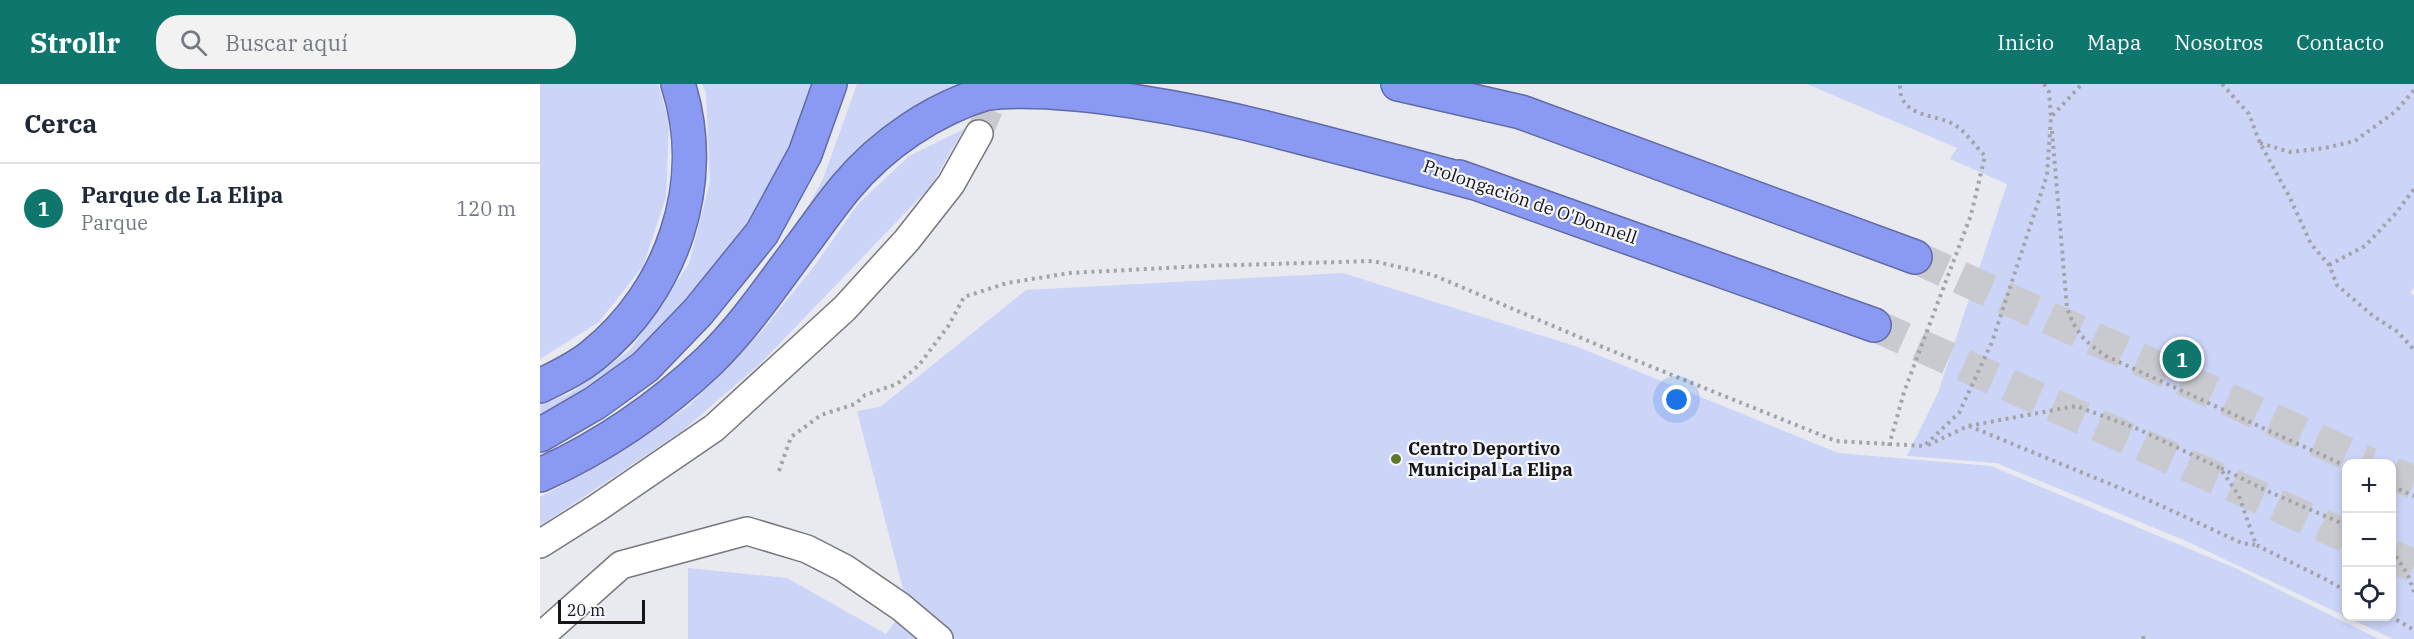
<!DOCTYPE html>
<html lang="es">
<head>
<meta charset="utf-8">
<style>
	:root { --surface:#fff; --page:#f2f2f3; --text:#1f2937; --muted:#747a83; --line:#e0e1e3; --accent:#0f766e }
	body { margin:0; font-family:"IBM Plex Serif",serif; background:var(--page); color:var(--text) }
	.controls { position:absolute; right:18px; bottom:18px; display:grid; overflow:hidden; border-radius:12px; box-shadow:0 3px 9px #0003 }
	.controls button { width:54px; height:54px; display:grid; place-items:center; padding:0; border:0; border-bottom:2px solid var(--line); background:var(--surface); color:var(--text); font:30px sans-serif }
	.scale { position:absolute; left:18px; bottom:15px; width:87px; box-sizing:border-box; padding-left:6px; border:3px solid #161618; border-top:0; font-size:16px; line-height:21px; white-space:nowrap; color:#161618; -webkit-text-stroke:4px #f6f7fc; paint-order:stroke }
	.you { position:absolute; left:1137px; top:316px; width:21px; height:21px; margin:-15px; border:4px solid #fff; border-radius:50%; background:#1a73e8; box-shadow:0 0 0 9px #1a73e833 }
	.badge { display:grid; place-items:center; width:39px; height:39px; border-radius:50%; background:var(--accent); color:#fff; font-size:20px; font-weight:700 }
	.pin { position:absolute; translate:-50% -50%; border:3px solid #fff; box-shadow:0 2px 6px #0006 }
	.list { margin:0; padding:0; list-style:none }
	h2 { display:flex; justify-content:space-between; align-items:center; height:78px; margin:0; padding:0 24px; font-size:26px }
	h2 small { font-size:20px; font-weight:400; color:var(--muted) }
	.list li { display:grid; grid-template-columns:39px 1fr auto; gap:18px; align-items:center; box-sizing:border-box; height:90px; padding:0 24px; border-top:2px solid var(--line) }
	.list b { display:block; font-size:22px; white-space:nowrap }
	.list p { margin:0; font-size:20px; white-space:nowrap; color:var(--muted) }
	.list em { font-size:20px; font-style:normal; color:var(--muted) }
	.icon { flex:none; width:33px; height:33px; fill:none; stroke:currentColor; stroke-width:2; stroke-linecap:round; stroke-linejoin:round }
	.map { position:relative; flex:none; width:1874px; height:555px; overflow:hidden }
	header { display:flex; align-items:center; gap:36px; box-sizing:border-box; height:84px; padding:0 30px; background:var(--accent); color:#fff }
	header strong { font-size:28px }
	nav { display:flex; gap:33px; margin-inline-start:auto; font-size:21px }
	.search { width:420px; height:54px; background:var(--page); display:flex; align-items:center; gap:15px; box-sizing:border-box; padding:0 21px; border-radius:24px; color:var(--muted); font-size:22px }
	main { display:flex }
	aside { flex:1; background:var(--surface) }
	.map>svg:first-child { display:block }
	.green { fill:#ccd4f8; fill-rule:evenodd }
	.lines { fill:none; stroke-linecap:round; stroke-linejoin:round }
	.minor-tunnel { stroke:#c9cacf; stroke-width:27; stroke-dasharray:27 14; stroke-linecap:butt }
	.motorway-tunnel { stroke:#c9cacf; stroke-width:33; stroke-dasharray:33 16; stroke-linecap:butt }
	.minor-casing { stroke:#77787d; stroke-width:30 }
	.motorway-casing { stroke:#616ba6; stroke-width:36 }
	.path { stroke:#a3a4a8; stroke-width:4; stroke-dasharray:3 4.5; stroke-linecap:butt }
	.minor { stroke:#fff; stroke-width:27 }
	.motorway { stroke:#8a99f2; stroke-width:33 }
	.poi-dot { fill:#5f782b; stroke:#f6f7fc; stroke-width:2 }
	.labels { text-anchor:middle; stroke-width:4.5; stroke-linejoin:round; paint-order:stroke }
	.street-label { font-size:18px; fill:#161618; stroke:#f6f7fc }
	.poi-label { font-size:18px; font-weight:bold; fill:#161618; stroke:#f6f7fc; text-anchor:start }
</style>
</head>
<body>
<header>
<strong>Strollr</strong>
<div class="search"><svg class="icon" aria-label="search" viewBox="0 0 24 24"><circle cx="10" cy="10" r="6"/><path d="M15 15l6 6"/></svg>Buscar aquí</div>
<nav><a>Inicio</a><a>Mapa</a><a>Nosotros</a><a>Contacto</a></nav>
</header>
<main>
<aside>
<h2>Cerca<small></small></h2>
<ul class="list">
<li><span class="badge">1</span><div><b>Parque de La Elipa</b><p>Parque</p></div><em>120 m</em></li>
</ul>
</aside>
<div class="map">
<svg width="1874" height="555" viewBox="0 0 1874 555">
	<rect width="100%" height="100%" fill="#e9eaef"/>
	<!-- green -->
	<path class="green" d="M 0,0 L 118,0 L 129,38 L 126,113 L 103,182 L 59,238 L 0,275 Z
		M 162,0 L 275,0 L 250,68 L 185,177 L 110,260 L 6,335 L 0,337 L 0,321 L 29,310 L 90,266 L 149,180 L 170,98 L 166,9 Z
		M 317,0 L 436,0 L 368,26 L 325,64 L 244,166 L 283,95 Z
		M 1267,0 L 1874,0 L 1874,203 L 1870,209 L 1874,211 L 1874,555 L 1853,555 L 1644,456 L 1456,379 L 1367,372 L 1398,309 L 1467,100 L 1410,75 L 1417,64 ZM 1806,380 L 1852,380 L 1852,532 L 1806,532 Z
		M 424,45 L 391,102 L 221,279 L 141,348 L 0,442 L 0,413 L 60,381 L 149,322 L 222,247 L 275,181 L 318,120 L 369,72 Z
		M 803,189 L 1038,263 L 1298,369 L 1451,382 L 1695,484 L 1839,555 L 148,555 L 148,484 L 247,494 L 346,550 L 370,518 L 366,517 L 317,327 L 340,323 L 486,206 Z"/>
	<g class="lines">
		<!-- minor-tunnel -->
		<path class="minor-tunnel" d="M 439,50 L 460,0"/>
		<!-- motorway-tunnel -->
		<path class="motorway-tunnel" d="M 1375,173 L 1830,380
			M 1334,241 L 1806,452
			M 1852,389 L 1874,399
			M 1852,472 L 1874,482"/>
		<defs>
			<path id="minor" d="M 0,460 L 57,424 L 174,344 L 305,224 L 367,156 L 411,100 L 439,50
				M 0,553 L 81,481 L 207,447 L 267,465 L 304,484 L 361,523 L 399,555"/>
			<path id="motorway" d="M 858,0 L 981,28 L 1375,173
				M 919,93 L 1334,241
				M 0,302 C 18,293 36,285 52,272 C 132,208 170,99 138,0
				M 0,351 L 55,319 L 105,283 L 158,228 L 222,149 L 265,70 L 290,0
				M 0,391 C 61,364 121,323 169,277 C 205,242 233,200 263,160 C 277,141 291,121 306,103 C 342,60 393,25 447,9 C 525,0 662,27 741,48 C 807,65 873,82 939,100"/>
		</defs>
		<!-- minor casing -->
		<use href="#minor" class="minor-casing"/>
		<!-- motorway casing -->
		<use href="#motorway" class="motorway-casing"/>
		<!-- path -->
		<path class="path" d="M 1504,0 L 1509,8 L 1511,33
			M 1682,0 L 1709,30 L 1720,59 L 1750,114 L 1771,160 L 1789,181 L 1797,201 L 1833,232 L 1858,248 L 1874,266
			M 1512,47 L 1527,224 C 1536,249 1544,257 1566,272 L 1806,382
			M 1720,59 L 1750,68 L 1785,64 L 1815,57 L 1856,27 L 1874,6
			M 1789,181 L 1825,162 L 1856,129 L 1874,105
			M 1429,342 L 1604,414 L 1702,459 L 1715,461
			M 1388,361 L 1428,342 L 1536,322 L 1598,345 L 1680,384 L 1699,412 L 1716,461 L 1785,495 L 1806,507
			M 1349,362 L 1364,308 L 1431,131 L 1445,72 C 1436,63 1426,48 1415,41 C 1395,29 1358,34 1360,0
			M 1681,384 L 1725,406 L 1806,441
			M 239,387 L 251,353 L 281,331 L 315,320 L 325,311 L 357,300 L 379,281 L 409,241 L 424,213 L 467,199 L 530,189 L 663,182 L 833,177 L 893,191 L 1065,264 L 1296,357 L 1384,362 L 1419,329 L 1452,258 L 1507,91 L 1511,33 L 1542,0
			M 1852,402 L 1874,412
			M 1852,466 L 1868,491 L 1874,508
			M 1850,532 L 1874,546
			M 1603,555 L 1604,548"/>
		<!-- minor -->
		<use href="#minor" class="minor"/>
		<!-- motorway -->
		<use href="#motorway" class="motorway"/>
	</g>
	<!-- markers -->
	<circle class="poi-dot" cx="856" cy="375" r="6"/>
	<g class="labels">
		<!-- street labels -->
		<g class="street-label">
			<text transform="translate(990 118) rotate(19)" y="6">Prolongación de O'Donnell</text>
		</g>
		<!-- poi labels -->
		<g class="poi-label">
			<text x="868" y="371">Centro Deportivo<tspan x="868" dy="21">Municipal La Elipa</tspan></text>
		</g>
	</g>
</svg>
<div class="controls">
<button>+</button>
<button>−</button>
<button><svg class="icon" aria-label="locate" viewBox="0 0 24 24"><circle cx="12" cy="12" r="6"/><path d="M12 2v4M12 18v4M2 12h4M18 12h4"/></svg></button>
</div>
<div class="scale">20 m</div>
<div class="you"></div>
<div class="pin badge" style="left:1642px;top:275px">1</div>
</div>
</main>
</body>
</html>
